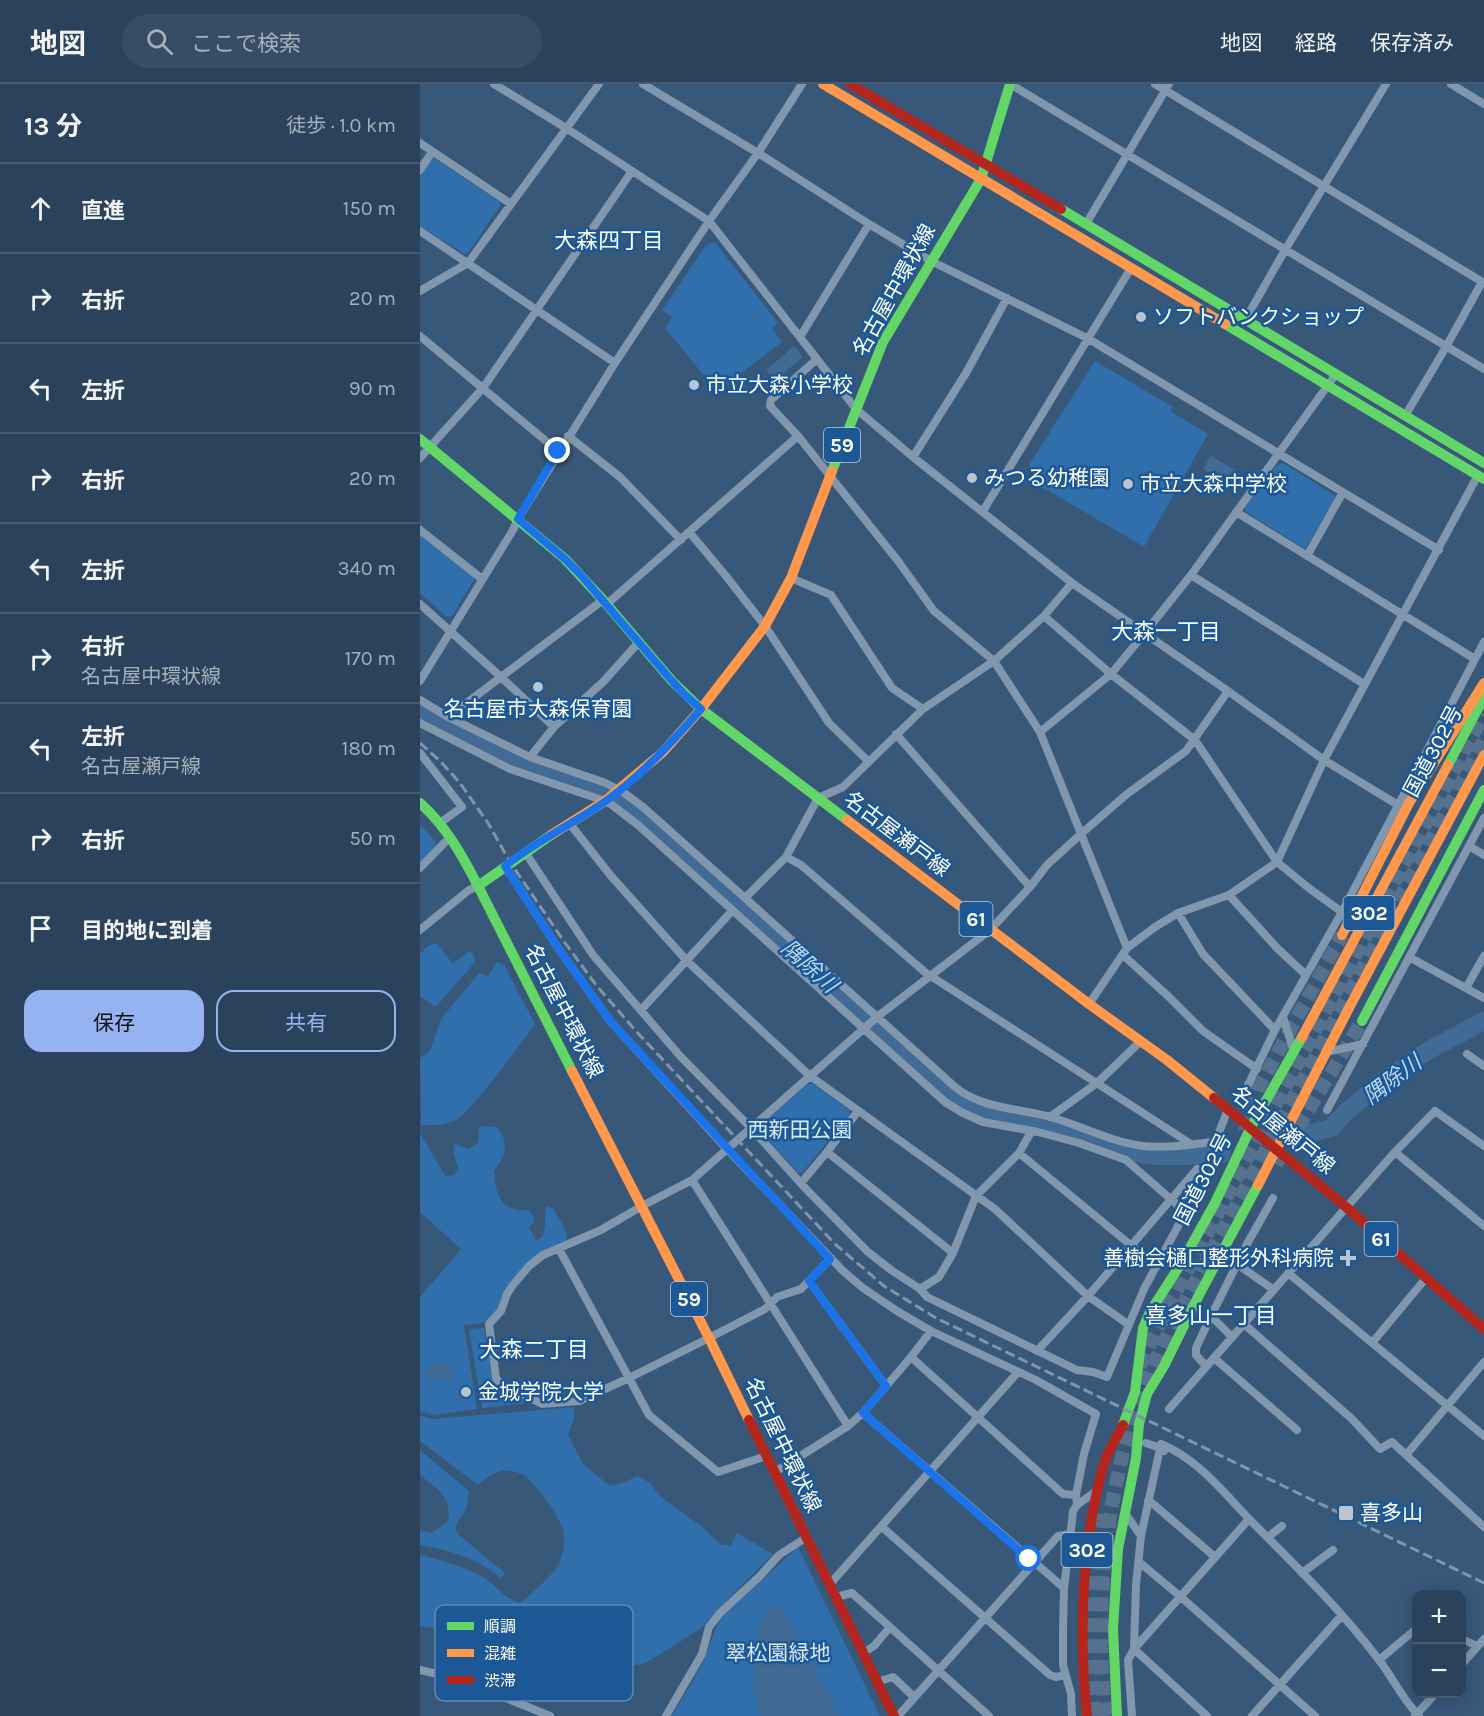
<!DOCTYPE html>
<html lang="ja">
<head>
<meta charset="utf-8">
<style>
	:root { --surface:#2a425c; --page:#364d65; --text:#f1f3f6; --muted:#a5b0bb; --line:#465b72; --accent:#95b2f1 }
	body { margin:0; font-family:Karla,"Noto Sans JP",sans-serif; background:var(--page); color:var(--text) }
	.controls { position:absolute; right:18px; bottom:18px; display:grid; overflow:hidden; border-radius:12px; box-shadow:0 3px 15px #0003 }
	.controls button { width:54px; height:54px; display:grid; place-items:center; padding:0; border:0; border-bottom:2px solid var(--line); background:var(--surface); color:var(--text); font:30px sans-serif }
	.stop { position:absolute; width:18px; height:18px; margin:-14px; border:4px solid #1a73e8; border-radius:50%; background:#fff }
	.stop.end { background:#1a73e8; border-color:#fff; box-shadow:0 2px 6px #0008 }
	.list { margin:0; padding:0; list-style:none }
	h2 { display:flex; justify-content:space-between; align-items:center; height:78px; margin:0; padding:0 24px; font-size:26px }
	h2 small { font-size:20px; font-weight:400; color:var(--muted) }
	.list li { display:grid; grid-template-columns:39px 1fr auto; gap:18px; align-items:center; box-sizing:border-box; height:90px; padding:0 24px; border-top:2px solid var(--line) }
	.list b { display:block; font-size:22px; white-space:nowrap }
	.list p { margin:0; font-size:20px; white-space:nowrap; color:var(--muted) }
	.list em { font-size:20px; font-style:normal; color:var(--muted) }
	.actions { display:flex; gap:12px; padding:18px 24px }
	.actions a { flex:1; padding:14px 0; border:2px solid var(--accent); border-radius:18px; text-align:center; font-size:21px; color:var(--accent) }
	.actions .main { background:var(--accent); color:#111 }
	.icon { flex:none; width:33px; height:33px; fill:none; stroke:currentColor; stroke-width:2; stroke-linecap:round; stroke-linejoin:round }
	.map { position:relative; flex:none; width:1064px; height:1632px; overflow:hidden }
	header { display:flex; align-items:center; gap:36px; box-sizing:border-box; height:84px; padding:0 30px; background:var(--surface); border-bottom:2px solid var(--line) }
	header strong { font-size:28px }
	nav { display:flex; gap:33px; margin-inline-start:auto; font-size:21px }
	.search { width:420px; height:54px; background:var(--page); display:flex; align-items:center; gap:15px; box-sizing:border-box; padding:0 21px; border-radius:33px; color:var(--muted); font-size:22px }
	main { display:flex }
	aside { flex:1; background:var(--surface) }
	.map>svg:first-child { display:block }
	.green { fill:#316eac }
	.water { fill:#416a95 }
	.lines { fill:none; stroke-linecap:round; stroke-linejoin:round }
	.river { stroke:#416a95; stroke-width:18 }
	.highway-tunnel { stroke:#56718e; stroke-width:14; stroke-dasharray:14 7; stroke-linecap:butt }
	.street { stroke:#8197ad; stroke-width:8 }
	.fast { stroke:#63d668; stroke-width:10 }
	.slow { stroke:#ff974d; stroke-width:10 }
	.jam { stroke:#b3261e; stroke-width:10 }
	.rail { stroke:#8095ab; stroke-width:3; stroke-dasharray:10 4.5; stroke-linecap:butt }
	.route { stroke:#1a73e8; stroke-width:8 }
	.poi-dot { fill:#b9c5d0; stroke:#1c5796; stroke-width:2 }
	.labels { text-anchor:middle; stroke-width:5; stroke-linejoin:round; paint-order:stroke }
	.shield { fill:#1c5796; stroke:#bbcde0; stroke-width:1.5 }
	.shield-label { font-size:20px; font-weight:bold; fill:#fff }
	.street-label { font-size:21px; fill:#fff; stroke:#1c5796 }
	.poi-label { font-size:21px; fill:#fff; stroke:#1c5796; text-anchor:start }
	.park-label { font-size:21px; fill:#d6e9fb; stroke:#1c5796 }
	.neighbourhood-label { font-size:22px; fill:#fff; stroke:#1c5796 }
	.water-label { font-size:22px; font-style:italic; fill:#bcd9f6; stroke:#1c5796 }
	.key { fill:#1c5796; stroke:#6089b6; stroke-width:1.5 }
	.key-label { font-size:16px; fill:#fff }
</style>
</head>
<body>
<header>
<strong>地図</strong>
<div class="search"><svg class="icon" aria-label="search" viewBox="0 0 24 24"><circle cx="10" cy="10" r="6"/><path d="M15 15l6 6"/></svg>ここで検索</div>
<nav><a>地図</a><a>経路</a><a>保存済み</a></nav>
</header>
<main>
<aside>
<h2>13 分<small>徒歩 · 1.0 km</small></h2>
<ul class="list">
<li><svg class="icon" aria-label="ahead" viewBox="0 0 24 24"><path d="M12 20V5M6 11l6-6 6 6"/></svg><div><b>直進</b></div><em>150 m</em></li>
<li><svg class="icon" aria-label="right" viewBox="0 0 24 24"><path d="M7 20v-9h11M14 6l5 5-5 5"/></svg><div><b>右折</b></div><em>20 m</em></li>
<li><svg class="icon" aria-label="left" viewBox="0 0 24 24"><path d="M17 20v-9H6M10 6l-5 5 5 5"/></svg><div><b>左折</b></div><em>90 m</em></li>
<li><svg class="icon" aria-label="right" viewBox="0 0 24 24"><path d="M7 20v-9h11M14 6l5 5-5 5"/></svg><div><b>右折</b></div><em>20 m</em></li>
<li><svg class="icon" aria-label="left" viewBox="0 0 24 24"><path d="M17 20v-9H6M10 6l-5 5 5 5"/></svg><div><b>左折</b></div><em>340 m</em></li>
<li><svg class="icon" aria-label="right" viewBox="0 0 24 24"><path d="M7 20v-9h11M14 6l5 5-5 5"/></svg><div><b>右折</b><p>名古屋中環状線</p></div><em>170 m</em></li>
<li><svg class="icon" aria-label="left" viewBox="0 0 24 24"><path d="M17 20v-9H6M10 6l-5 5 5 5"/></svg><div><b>左折</b><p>名古屋瀬戸線</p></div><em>180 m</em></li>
<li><svg class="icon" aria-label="right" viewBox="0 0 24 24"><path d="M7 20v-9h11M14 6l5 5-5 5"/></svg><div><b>右折</b></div><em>50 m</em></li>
<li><svg class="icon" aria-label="arrive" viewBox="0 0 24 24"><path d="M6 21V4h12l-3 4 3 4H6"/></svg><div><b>目的地に到着</b></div></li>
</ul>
<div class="actions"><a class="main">保存</a><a>共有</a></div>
</aside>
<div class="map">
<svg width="1064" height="1632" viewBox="0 0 1064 1632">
	<rect width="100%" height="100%" fill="#38587a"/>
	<!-- green -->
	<path class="green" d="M 10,74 L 14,74 L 80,118 L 80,122 L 48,169 L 44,170 L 0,142 L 0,89 Z
		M 295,158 L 358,239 L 352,244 L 362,258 L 297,307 L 245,244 L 252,233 L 242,226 L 286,161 Z
		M 675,277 L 753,323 L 750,327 L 788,350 L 724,463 L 619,401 L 609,381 Z
		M 863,379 L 914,411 L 915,414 L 885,465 L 826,428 L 825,423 L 857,381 Z
		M 0,450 L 54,493 L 54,496 L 32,532 L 27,533 L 0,509 Z
		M 0,741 L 16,758 L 15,764 L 0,779 Z
		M 17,859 L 33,880 L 49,867 L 54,871 L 55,878 L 16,923 L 0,912 L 0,870 L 8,862 Z
		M 77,878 L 84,881 L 115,940 C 101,959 51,1030 34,1037 C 24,1041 11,1042 1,1041 L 0,974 L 10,967 L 21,935 L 59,889 L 68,892 Z
		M 388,1000 L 393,1000 L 429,1026 L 430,1030 L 382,1089 L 378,1089 L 340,1047 L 340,1042 Z
		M 59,1042 L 77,1043 C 90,1059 86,1071 74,1087 C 76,1102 76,1120 94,1125 C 99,1127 104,1126 109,1126 L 114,1134 L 114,1139 L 109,1143 L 116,1156 L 121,1154 C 128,1142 123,1134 126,1122 L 133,1124 L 146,1147 L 147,1156 L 107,1179 L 86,1204 L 80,1224 L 74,1231 L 63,1239 L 44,1241 L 57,1325 L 14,1331 L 0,1328 L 0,1213 L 41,1165 L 0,1128 L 0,1049 L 25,1092 L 34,1091 L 38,1085 C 37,1076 32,1070 34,1060 L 49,1065 L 58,1058 Z
		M 64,1244 L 72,1294 L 76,1300 L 105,1315 L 105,1319 L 62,1324 L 49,1245 Z
		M 154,1323 L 154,1335 L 148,1351 L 163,1380 L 190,1402 L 205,1398 L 217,1392 L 230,1399 L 240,1412 L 281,1442 L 301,1461 L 311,1461 L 317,1449 L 353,1470 L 297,1526 L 280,1545 L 231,1576 L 220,1581 L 202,1579 L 125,1562 L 0,1542 L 0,1471 C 23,1476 46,1483 66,1495 C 77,1503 87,1516 100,1519 C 111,1510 133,1492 139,1479 C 144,1468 146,1455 142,1443 C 138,1431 115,1398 104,1391 C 99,1388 87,1386 81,1387 C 72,1389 65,1395 58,1401 L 0,1357 L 0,1332 L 14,1335 Z
		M 0,1366 L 49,1407 L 46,1426 L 38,1437 L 35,1446 L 40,1452 L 85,1489 L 81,1494 C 55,1473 32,1467 0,1461 L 0,1447 L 12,1449 L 28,1437 C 32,1413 18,1405 0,1391 Z
		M 378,1463 L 460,1632 L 252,1632 C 263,1613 275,1594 285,1574 C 291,1560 293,1547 301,1534 Z"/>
	<!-- water -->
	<path class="water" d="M 374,262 L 383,273 L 355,296 L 346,286 Z
		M 791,372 L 823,391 L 816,404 L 783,385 Z
		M 22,1277 L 30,1283 L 33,1292 L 30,1295 L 7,1295 L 4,1292 L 4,1288 L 12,1282 Z
		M 358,1521 L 372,1542 L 419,1632 L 340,1632 L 333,1603 L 336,1551 L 348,1524 Z"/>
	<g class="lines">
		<!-- river -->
		<path class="river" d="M 0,626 L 65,659 L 90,674 L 187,708 L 223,731 L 345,844 L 528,1009 C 563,1035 609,1037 650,1048 C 677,1055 701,1068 729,1071 C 753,1074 778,1071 802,1070
			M 881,1051 L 911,1044 L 926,1028 L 962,998 L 982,984 L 1009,966 L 1064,937"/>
		<!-- highway-tunnel -->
		<path class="highway-tunnel" d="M 825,1047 L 838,1005 L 922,851
			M 856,1080 L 942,937
			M 720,1282 L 743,1232 L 1064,630
			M 674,1632 L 670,1573 L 672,1500 L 680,1425
			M 686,1632 C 674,1539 684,1424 713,1334 C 724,1301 738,1269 754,1238 L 1064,656"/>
		<!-- street -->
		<path class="street" d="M 74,0 L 146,44 L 289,137 L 436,325 L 493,373 L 652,499 L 808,607 L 904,676 L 978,721
			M 223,0 L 338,69 L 449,140 L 511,177 L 667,254 L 1019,466
			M 590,0 L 1064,285
			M 735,0 L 1064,199
			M 1031,0 L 1064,20
			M 0,59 L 91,120
			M 0,86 L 12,68
			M 666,140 L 749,0
			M 0,147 L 195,279
			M 0,207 L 48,179 L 179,0
			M 825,236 L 865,166 L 966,0
			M 0,252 L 138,367
			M 380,253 L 449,140
			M 985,332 L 1026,263 L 1062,198
			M 148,352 L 200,393 L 261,456
			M 378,352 L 350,322 L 351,316 L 397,275
			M 493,373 L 546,289 L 587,214
			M 0,374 L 63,304 L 212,87
			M 563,427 L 711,184
			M 816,428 L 1055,575
			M 0,446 L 62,495
			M 270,449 L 306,492 L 345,542 L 409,639 L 448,677
			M 887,472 L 923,408
			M 771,491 L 944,600
			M 371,494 L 411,511 L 472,604 L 503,625
			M 0,520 L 81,593 L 134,643
			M 187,520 L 378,352 L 478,477 L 514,527 L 574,577 L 620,648 L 707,864
			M 624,532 L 691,590 L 775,656 L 857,778 L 890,805 L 922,828
			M 0,597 L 93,446 L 98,435 L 195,279 L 289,137 L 338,69 L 382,0
			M 0,616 L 28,633 L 110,673 L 183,698 L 200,706 L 223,723 L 325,814 L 535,1003 C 562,1025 598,1024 631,1033 C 661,1042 691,1058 723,1062 C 747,1064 769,1061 792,1058 L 798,1051 L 808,1025
			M 28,633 L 183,516
			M 0,639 L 90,685 L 185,717 L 192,721 L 218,741 L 525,1018 L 543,1029 L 563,1038 L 618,1048 L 659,1059 L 706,1076 L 761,1124 L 764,1128 L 764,1131 L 724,1205 L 687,1293 L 673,1288 L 657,1286 L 507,1213 L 500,1205 L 471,1186 L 448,1168 L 387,1106 L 331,1044 L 261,973 L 173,871 L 105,768
			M 620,648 L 691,590 L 724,550 L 771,491 L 916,290
			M 476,650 L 610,803
			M 0,669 L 42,723 L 20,739
			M 110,673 L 134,643 L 184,597 L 219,558
			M 150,740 L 191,792 L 267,877 L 390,992 L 575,1125 L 668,1212 L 709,1241
			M 1049,762 L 1064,771
			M 366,773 L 381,781 L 506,889 L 771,1060
			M 85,782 L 140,867 L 191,938 L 307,1065 L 423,1187 L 443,1204 L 477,1227 L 511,1247 L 616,1296 L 676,1330 L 664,1370 L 656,1411 L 657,1421 L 653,1427 L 652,1437 L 644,1504 L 643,1545 L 643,1581 L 651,1610 L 652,1632
			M 0,784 L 30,753
			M 809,811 L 857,864 L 886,891
			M 325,814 L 366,773 L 398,714 L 423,703 L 503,625 L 574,577 L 624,532 L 652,499
			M 758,829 L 783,870 L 855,946
			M 0,846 L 49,806 L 58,802
			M 703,871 L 749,913 L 783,947 L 837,985
			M 989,873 L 1064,914
			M 1046,904 L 1064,872
			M 669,920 L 707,864 L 735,843 L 758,829 L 809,811 L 857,778 L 904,676 L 1058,391
			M 221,926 L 312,827
			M 863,933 L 874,968
			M 906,968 L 943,960
			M 1047,970 L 1064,982
			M 828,1001 L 855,946 L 922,828 L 1064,558
			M 907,1026 L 1064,734
			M 630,1033 L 677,999 L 721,957
			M 407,1068 L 533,1169
			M 975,1068 L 1064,1142
			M 599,1069 L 736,1182
			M 272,1096 L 428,1342
			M 381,1099 L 407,1068 L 438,1027
			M 139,1165 L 229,1331 L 298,1388 L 346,1372
			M 410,1175 L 381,1205 L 357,1213 L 345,1225 L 289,1254 L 209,1294 L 159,1317 L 122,1320 L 79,1298 L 76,1294 L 69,1240 L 81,1227 L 87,1210 L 93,1201 L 109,1182 L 123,1171 L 181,1146 L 222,1122 L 272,1096 L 457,933 L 570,846 L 610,803 L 627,781 L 662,749 L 707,710 L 766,667 L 808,607
			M 817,1180 L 854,1206
			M 868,1189 L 1064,1352
			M 389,1197 L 466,1302
			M 500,1205 L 519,1193 L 533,1169 L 556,1112 L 599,1069 L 611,1048
			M 824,1240 L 932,1335 L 960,1365 L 972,1358 L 1064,1443
			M 812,1253 L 791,1232 L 827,1160 L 853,1114
			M 952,1259 L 1006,1194
			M 617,1267 L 668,1212 L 777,1085
			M 491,1273 L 511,1247
			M 794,1274 L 877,1346
			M 786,1282 L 776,1271 L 776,1264 L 791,1232
			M 749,1325 L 975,1068 L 1015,1027 L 1064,1062
			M 443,1329 L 644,1504
			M 726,1359 L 740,1364 L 744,1367
			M 986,1371 L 1064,1278
			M 355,1388 L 428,1342 L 443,1329 L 491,1273 L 643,1410 L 656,1411
			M 728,1417 L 732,1419 L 795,1473
			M 657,1421 L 675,1408
			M 705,1429 L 721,1452
			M 462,1443 L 630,1591 L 636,1593 L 645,1591
			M 848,1453 L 862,1442
			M 719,1478 L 761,1513 L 895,1632
			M 882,1489 L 913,1466
			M 410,1500 L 598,1288
			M 416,1513 L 432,1509 L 569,1632
			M 1042,1555 L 1057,1562
			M 714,1565 L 716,1501 L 721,1452 L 741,1360 C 778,1375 804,1409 831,1437 C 876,1482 921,1526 959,1576 C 973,1594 983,1616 999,1632
			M 714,1565 L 787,1632
			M 443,1569 L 454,1562 L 470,1543
			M 959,1576 L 996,1545
			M 1042,1580 L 1064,1555
			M 0,1586 L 42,1596 L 130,1632
			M 457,1598 L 473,1593 L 494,1613
			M 246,1632 L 282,1570 L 289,1543 L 299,1530 L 340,1492 L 359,1471 L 387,1453
			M 478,1632 L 638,1452 L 650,1450
			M 712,1632 L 708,1576 L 714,1565 L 829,1435
			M 832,1632 L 922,1531
			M 995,1632 L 1015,1610"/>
		<!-- fast -->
		<path class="fast" d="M 641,125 L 1064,379
			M 805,240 L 1064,395
			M 0,355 L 145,475 L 183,516 L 252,597 L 281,625 L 427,736
			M 412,387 L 463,258 L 561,95 L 590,0
			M 1028,681 L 1064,613
			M 0,719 C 26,742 42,771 58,802
			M 131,751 L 58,802 L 152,987
			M 942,937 L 1064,706
			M 703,1341 L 715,1308 L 723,1244 L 730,1228 L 762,1178 L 795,1119 L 831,1043 L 882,953
			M 697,1632 L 693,1545 L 698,1465 L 716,1374 L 719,1340 L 727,1310 L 744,1282 L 778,1213 L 838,1101"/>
		<!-- slow -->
		<path class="slow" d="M 403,0 L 805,240
			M 427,736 L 669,920 L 747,976 L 794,1014
			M 131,751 L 185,717 L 243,668 L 281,625 L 345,542 L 371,494 L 412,387
			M 922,851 L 989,719 L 1064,599
			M 882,953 L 1028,681
			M 152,987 L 289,1254 L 329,1336
			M 838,1101 L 930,922 L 1064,671"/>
		<!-- jam -->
		<path class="jam" d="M 430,0 L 641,125
			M 794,1014 L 926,1123 L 1064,1245
			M 329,1336 L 474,1632
			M 667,1632 C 660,1564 661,1494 673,1427 C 677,1409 680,1390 686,1374 C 691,1363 697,1352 703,1341"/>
		<!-- rail -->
		<path class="rail" d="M 0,659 L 21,678 L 40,699 L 68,739 L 90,778 L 143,856 L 176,901 L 215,946 L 415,1160 L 464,1202 L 516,1234 L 1064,1499"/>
	</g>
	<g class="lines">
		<!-- route -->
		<path class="route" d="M 138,367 L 98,435 L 145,475 L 160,490 L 252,597 L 264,610 L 281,625 C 252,658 222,691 186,717 C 153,740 116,757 85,782 L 140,867 L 191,938 L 410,1175 L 389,1197 L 466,1302 L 443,1329 L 609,1475"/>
	</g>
	<!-- markers -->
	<g class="poi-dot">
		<circle cx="721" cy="233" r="6"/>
		<circle cx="274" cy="301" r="6"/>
		<circle cx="552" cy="394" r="6"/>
		<circle cx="708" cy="400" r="6"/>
		<circle cx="118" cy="603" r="6"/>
		<path d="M925 1165h6v6h6v6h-6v6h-6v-6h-6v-6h6z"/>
		<circle cx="46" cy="1308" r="6"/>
		<rect x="918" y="1421" width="16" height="16" rx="3"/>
	</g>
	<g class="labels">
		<!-- shield labels -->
		<g class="shield">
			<rect x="404" y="344" width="36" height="34" rx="4.5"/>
			<rect x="923.5" y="812" width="51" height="34" rx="4.5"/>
			<rect x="539.5" y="818" width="33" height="34" rx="4.5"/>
			<rect x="944.5" y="1138" width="33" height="34" rx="4.5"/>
			<rect x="251" y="1198" width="36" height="34" rx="4.5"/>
			<rect x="641.5" y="1449" width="51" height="34" rx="4.5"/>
		</g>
		<g class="shield-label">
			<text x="422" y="368">59</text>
			<text x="949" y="836">302</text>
			<text x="556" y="842">61</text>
			<text x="961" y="1162">61</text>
			<text x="269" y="1222">59</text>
			<text x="667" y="1473">302</text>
		</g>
		<!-- street labels -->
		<g class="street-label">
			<text transform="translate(474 206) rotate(-61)" y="7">名古屋中環状線</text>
			<text transform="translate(1013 667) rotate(-62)" y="7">国道302号</text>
			<text transform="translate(477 750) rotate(37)" y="7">名古屋瀬戸線</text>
			<text transform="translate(144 927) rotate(63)" y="7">名古屋中環状線</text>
			<text transform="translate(863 1046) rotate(39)" y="7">名古屋瀬戸線</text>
			<text transform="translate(783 1095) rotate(-63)" y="7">国道302号</text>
			<text transform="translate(363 1361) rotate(64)" y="7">名古屋中環状線</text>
		</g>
		<!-- poi labels -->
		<g class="poi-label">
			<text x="733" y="240">ソフトバンクショップ</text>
			<text x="286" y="308">市立大森小学校</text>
			<text x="564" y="401">みつる幼稚園</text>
			<text x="720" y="407">市立大森中学校</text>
			<text x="118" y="632" text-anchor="middle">名古屋市大森保育園</text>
			<text x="914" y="1181" text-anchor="end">善樹会樋口整形外科病院</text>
			<text x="58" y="1315">金城学院大学</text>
			<text x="940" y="1436">喜多山</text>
		</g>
		<!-- park labels -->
		<g class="park-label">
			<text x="380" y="1053">西新田公園</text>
			<text x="358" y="1576">翠松園緑地</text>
		</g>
		<!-- neighbourhood labels -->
		<g class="neighbourhood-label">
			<text x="189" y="164">大森四丁目</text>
			<text x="746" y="555">大森一丁目</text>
			<text x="791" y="1239">喜多山一丁目</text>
			<text x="114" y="1273">大森二丁目</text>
		</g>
		<!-- water labels -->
		<g class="water-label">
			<text transform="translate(390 882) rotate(42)" y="8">隅除川</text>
			<text transform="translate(972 995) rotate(-37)" y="8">隅除川</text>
		</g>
	</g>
	<!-- legend -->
	<rect x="15" y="1521" width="198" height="96" rx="9" class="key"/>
	<rect x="27" y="1538" width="27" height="8" fill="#63d668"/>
	<rect x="27" y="1565" width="27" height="8" fill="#ff974d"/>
	<rect x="27" y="1592" width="27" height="8" fill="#b3261e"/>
	<g class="key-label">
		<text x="64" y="1548">順調</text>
		<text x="64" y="1575">混雑</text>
		<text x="64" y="1602">渋滞</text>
	</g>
</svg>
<div class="controls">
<button>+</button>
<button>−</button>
</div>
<div class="stop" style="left:609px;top:1475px"></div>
<div class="stop end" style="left:138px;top:367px"></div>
</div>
</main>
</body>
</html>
